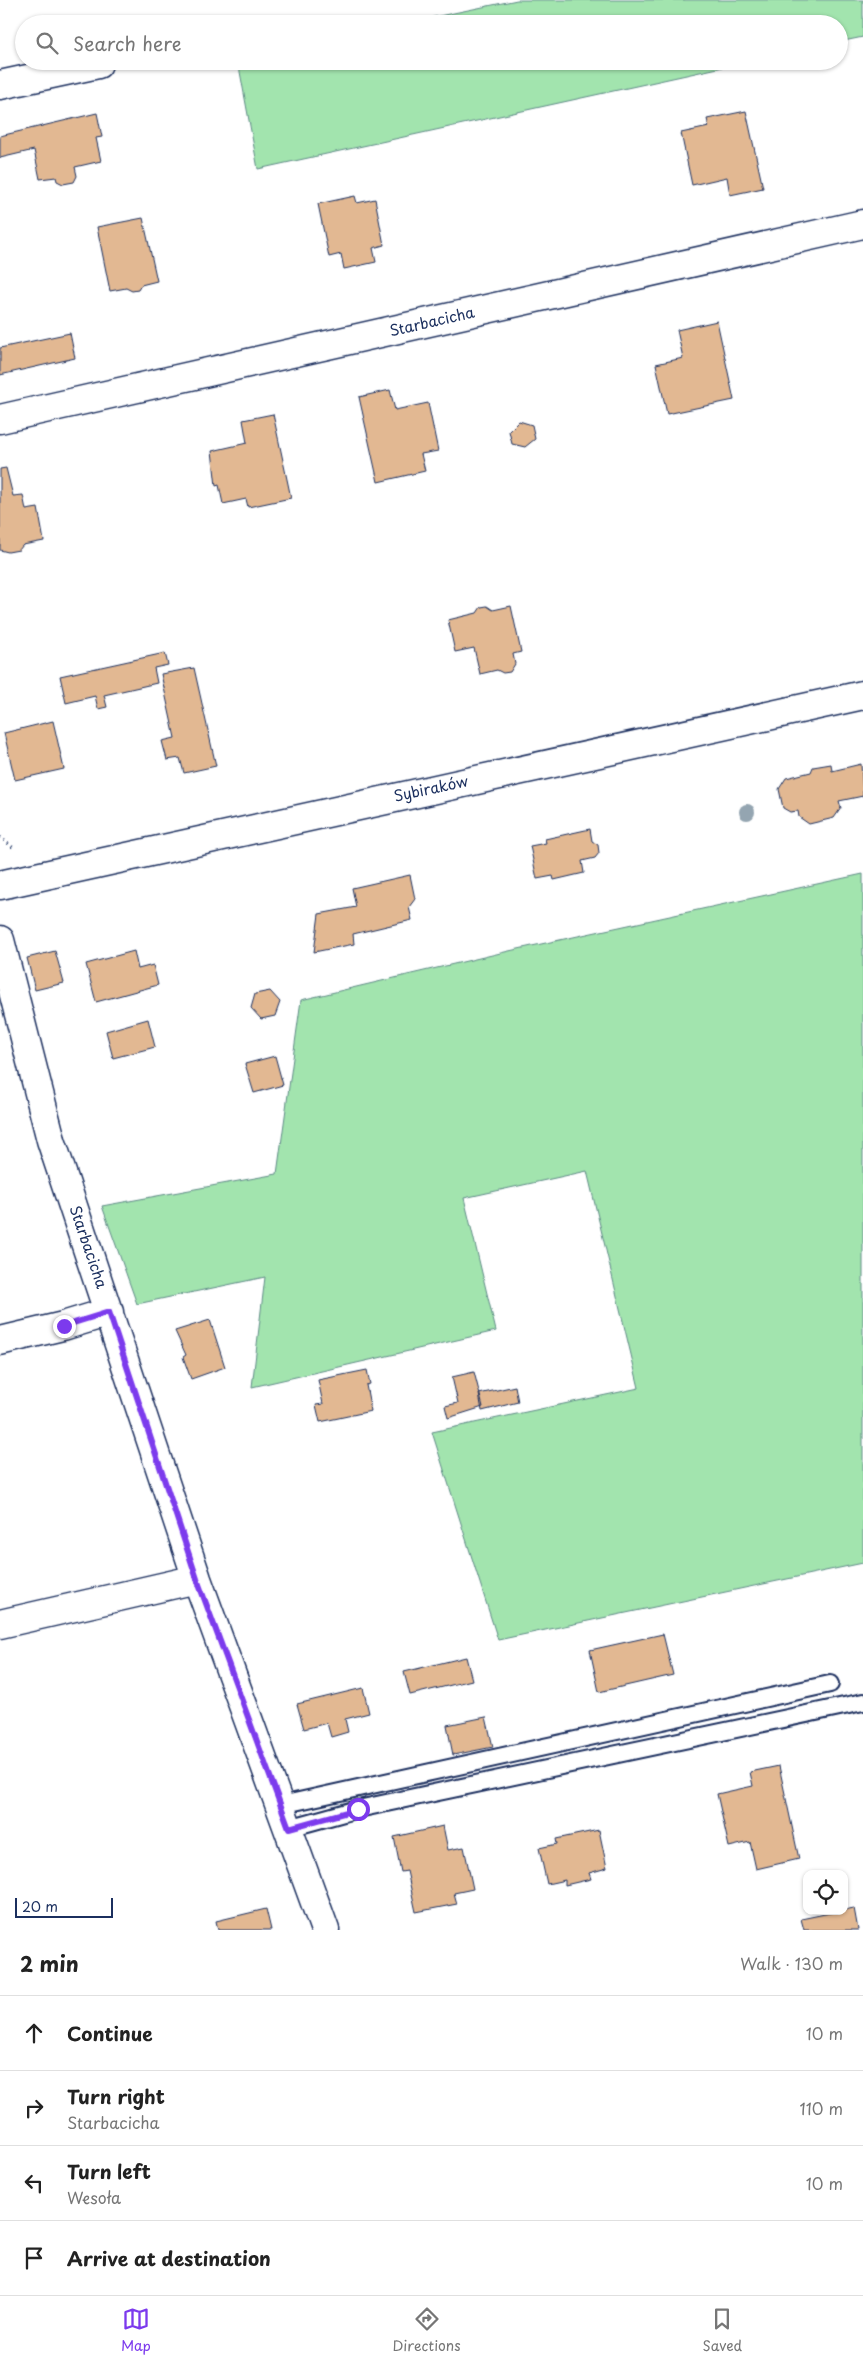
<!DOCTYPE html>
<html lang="en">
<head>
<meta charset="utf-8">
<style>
	:root { --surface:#fff; --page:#f6f6f6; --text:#222; --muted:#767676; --line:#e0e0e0; --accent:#7c3aed }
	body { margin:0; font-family:"Playpen Sans",sans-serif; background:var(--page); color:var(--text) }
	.controls { position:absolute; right:15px; bottom:15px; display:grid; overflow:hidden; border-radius:10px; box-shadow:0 1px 4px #0004 }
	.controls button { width:45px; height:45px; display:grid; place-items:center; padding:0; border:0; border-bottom:1px solid var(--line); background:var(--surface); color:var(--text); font:25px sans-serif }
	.scale { position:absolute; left:15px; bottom:12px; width:98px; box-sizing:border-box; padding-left:5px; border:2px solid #1b2f5e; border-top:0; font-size:14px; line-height:18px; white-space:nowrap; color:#1b2f5e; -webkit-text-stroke:4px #fff; paint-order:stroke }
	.stop { position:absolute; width:15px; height:15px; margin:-11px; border:4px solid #7c3aed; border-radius:50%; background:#fff }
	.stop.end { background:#7c3aed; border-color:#fff; box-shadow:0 1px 5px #0008 }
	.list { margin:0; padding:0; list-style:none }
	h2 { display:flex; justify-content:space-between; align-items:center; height:65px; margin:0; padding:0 20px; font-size:21px }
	h2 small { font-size:16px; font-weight:400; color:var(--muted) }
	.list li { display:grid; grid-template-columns:32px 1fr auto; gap:15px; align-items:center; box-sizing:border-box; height:75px; padding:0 20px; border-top:1px solid var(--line) }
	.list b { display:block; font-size:19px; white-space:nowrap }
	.list p { margin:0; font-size:16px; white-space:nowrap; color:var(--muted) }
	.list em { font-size:16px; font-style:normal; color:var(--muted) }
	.icon { flex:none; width:28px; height:28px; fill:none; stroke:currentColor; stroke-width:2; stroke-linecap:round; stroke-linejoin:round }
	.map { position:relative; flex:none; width:863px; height:1930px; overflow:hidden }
	.search { position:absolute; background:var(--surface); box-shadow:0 1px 4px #0004; left:15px; right:15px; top:15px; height:55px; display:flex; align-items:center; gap:12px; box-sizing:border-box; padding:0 18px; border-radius:28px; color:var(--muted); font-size:19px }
	.sheet { height:365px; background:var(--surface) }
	nav { display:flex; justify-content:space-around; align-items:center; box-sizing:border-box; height:70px; border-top:1px solid var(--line); background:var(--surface); font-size:14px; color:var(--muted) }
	nav a { display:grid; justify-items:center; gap:2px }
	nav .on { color:var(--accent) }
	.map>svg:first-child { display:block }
	.green { fill:#a2e4ae; stroke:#5e8a86 }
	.building { fill:#e2b892; stroke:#1b2f5e }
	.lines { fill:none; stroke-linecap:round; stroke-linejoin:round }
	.service-casing { stroke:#1b2f5e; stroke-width:20 }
	.minor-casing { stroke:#1b2f5e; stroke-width:31 }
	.path { stroke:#1b2f5e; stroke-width:3; stroke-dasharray:1 4; stroke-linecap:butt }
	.service { stroke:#fff; stroke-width:16 }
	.minor { stroke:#fff; stroke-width:28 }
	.tree { fill:#94a5b1 }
	.route { stroke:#7c3aed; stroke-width:6 }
	.labels { text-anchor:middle; stroke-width:4; stroke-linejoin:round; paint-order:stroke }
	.street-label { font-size:15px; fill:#1b2f5e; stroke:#fff }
</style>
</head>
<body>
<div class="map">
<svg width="863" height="1930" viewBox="0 0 863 1930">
	<rect width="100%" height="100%" fill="#fff"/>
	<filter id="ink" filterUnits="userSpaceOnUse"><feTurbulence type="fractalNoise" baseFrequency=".02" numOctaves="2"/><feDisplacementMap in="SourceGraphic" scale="10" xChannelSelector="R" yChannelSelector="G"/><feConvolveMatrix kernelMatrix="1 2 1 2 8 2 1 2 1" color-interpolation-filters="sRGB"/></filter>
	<g filter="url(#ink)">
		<!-- green -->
		<path class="green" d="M 517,0 L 863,0 L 863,37 L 839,42 L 839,24 L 400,24 Z
			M 238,61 L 750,61 L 258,169 Z
			M 863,874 L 863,1563 L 498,1640 L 432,1432 L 639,1388 L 587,1171 L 464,1198 L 496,1331 L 252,1387 L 265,1277 L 137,1304 L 102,1206 L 277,1174 L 301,1000 L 509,951 Z"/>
		<!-- building -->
		<path class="building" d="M 746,111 L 763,188 L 730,195 L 727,177 L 692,185 L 681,133 L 709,127 L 707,119 Z
			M 97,113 L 102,137 L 96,138 L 101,161 L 75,167 L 77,176 L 74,182 L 63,184 L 57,181 L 56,177 L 40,179 L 34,150 L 0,158 L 0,136 Z
			M 355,196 L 357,203 L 375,199 L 384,245 L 373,248 L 376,262 L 344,269 L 341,254 L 329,257 L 318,204 Z
			M 143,218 L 157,281 L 141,285 L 138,290 L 132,291 L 126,288 L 110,291 L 97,227 Z
			M 717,321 L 734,400 L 667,414 L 656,364 L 683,358 L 677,330 Z
			M 70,333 L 75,358 L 0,375 L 0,348 Z
			M 390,390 L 395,410 L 428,403 L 438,451 L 421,454 L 425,471 L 378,482 L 359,397 Z
			M 273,414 L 291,498 L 248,507 L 246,499 L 223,504 L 219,485 L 216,486 L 212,451 L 247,443 L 243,420 Z
			M 519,421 L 532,425 L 535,439 L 525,447 L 512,444 L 509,431 Z
			M 6,468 L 13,496 L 23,495 L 26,510 L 38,508 L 44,541 L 23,545 L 19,550 L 8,552 L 0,550 L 0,469 Z
			M 487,606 L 493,610 L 511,606 L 521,652 L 513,654 L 515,664 L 510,672 L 503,673 L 497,670 L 480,674 L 474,648 L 455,652 L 448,620 L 477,613 L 481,607 Z
			M 165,653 L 168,665 L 154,668 L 157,683 L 104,695 L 107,707 L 98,709 L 95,696 L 66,703 L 60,676 Z
			M 194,668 L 216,766 L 184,773 L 180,758 L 167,760 L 162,741 L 175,738 L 161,674 Z
			M 53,721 L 64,769 L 15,780 L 4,733 Z
			M 831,764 L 832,771 L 861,764 L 863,796 L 839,801 L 841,808 L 834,818 L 809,824 L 799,817 L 798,811 L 790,812 L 783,808 L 779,789 L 786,778 L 811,772 L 813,767 Z
			M 590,829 L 592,841 L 598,845 L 599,853 L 595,858 L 582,861 L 584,873 L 554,880 L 553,876 L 537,879 L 530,846 L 546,843 L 545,839 Z
			M 410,875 L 415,899 L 409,907 L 412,920 L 353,934 L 354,944 L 314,952 L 319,914 L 356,907 L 352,888 Z
			M 55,951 L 64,983 L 35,990 L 27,958 Z
			M 134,951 L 138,969 L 153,965 L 158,985 L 96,1002 L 86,964 Z
			M 270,991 L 280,1002 L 275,1016 L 261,1019 L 251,1008 L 255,994 Z
			M 148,1019 L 155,1047 L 113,1058 L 106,1031 Z
			M 275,1056 L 283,1085 L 254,1093 L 245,1064 Z
			M 210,1320 L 225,1367 L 191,1379 L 183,1357 L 186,1355 L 175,1331 Z
			M 367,1370 L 370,1384 L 366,1385 L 371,1411 L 320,1422 L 316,1405 L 323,1404 L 318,1380 Z
			M 474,1372 L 483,1407 L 448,1418 L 445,1406 L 458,1403 L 452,1377 Z
			M 515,1386 L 518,1402 L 482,1411 L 479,1394 Z
			M 663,1634 L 673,1675 L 599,1692 L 590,1650 Z
			M 466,1657 L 472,1680 L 410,1695 L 404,1672 Z
			M 363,1688 L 369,1713 L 345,1719 L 348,1732 L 331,1737 L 327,1723 L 304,1729 L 297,1704 Z
			M 486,1717 L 493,1747 L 453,1755 L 447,1725 Z
			M 779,1766 L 799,1859 L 756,1869 L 750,1842 L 729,1847 L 717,1794 L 753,1786 L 750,1772 Z
			M 443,1826 L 448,1850 L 464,1847 L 473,1889 L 454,1893 L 457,1904 L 416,1912 L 407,1871 L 401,1872 L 394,1837 Z
			M 599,1830 L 607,1868 L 589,1873 L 591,1879 L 565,1885 L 565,1880 L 547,1884 L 539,1848 L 557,1844 L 556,1839 Z
			M 854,1908 L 858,1930 L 804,1930 L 801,1919 Z
			M 266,1909 L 271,1930 L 218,1930 L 216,1921 Z"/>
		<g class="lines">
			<defs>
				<path id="service" d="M 281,1805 L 830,1684
					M 289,1828 L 358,1809 L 863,1702"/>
				<path id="minor" d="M 0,85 L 98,64
					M 0,419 L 863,224
					M 0,885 L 863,695
					M 0,940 L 51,1140 L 197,1579 L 325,1930
					M 0,1341 L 63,1326 L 109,1312
					M 0,1624 L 197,1579"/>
			</defs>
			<!-- service casing -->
			<use href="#service" class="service-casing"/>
			<!-- minor casing -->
			<use href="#minor" class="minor-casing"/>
			<!-- path -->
			<path class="path" d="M 0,837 L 15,849"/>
			<!-- service -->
			<use href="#service" class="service"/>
			<!-- minor -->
			<use href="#minor" class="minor"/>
		</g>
		<!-- trees -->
		<circle class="tree" cx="747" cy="812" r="8"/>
	</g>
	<g class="lines" filter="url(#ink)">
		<!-- route -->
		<path class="route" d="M 64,1326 L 109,1312 L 197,1579 L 289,1828 L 358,1809"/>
	</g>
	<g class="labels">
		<!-- street labels -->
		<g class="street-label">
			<text transform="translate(432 322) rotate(-13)" y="5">Starbacicha</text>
			<text transform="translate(431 789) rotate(-12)" y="5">Sybiraków</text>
			<text transform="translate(88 1247) rotate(71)" y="5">Starbacicha</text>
		</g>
	</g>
</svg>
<div class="controls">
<button><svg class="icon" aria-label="locate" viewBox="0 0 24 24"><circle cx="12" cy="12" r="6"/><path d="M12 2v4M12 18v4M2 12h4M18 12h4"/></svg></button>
</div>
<div class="scale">20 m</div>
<div class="stop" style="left:358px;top:1809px"></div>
<div class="stop end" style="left:64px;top:1326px"></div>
<div class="search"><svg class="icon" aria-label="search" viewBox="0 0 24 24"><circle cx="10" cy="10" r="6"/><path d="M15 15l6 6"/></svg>Search here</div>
</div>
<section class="sheet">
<h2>2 min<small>Walk · 130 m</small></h2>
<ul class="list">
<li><svg class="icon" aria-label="ahead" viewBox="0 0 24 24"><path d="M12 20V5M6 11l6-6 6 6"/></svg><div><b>Continue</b></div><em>10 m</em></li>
<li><svg class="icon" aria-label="right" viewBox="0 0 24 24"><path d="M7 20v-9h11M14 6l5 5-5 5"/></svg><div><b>Turn right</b><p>Starbacicha</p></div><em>110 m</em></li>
<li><svg class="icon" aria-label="left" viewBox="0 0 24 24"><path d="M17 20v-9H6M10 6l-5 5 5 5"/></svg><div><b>Turn left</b><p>Wesoła</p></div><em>10 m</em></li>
<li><svg class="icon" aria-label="arrive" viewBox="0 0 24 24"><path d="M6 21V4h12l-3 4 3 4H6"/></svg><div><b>Arrive at destination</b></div></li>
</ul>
</section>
<nav>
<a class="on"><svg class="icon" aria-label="map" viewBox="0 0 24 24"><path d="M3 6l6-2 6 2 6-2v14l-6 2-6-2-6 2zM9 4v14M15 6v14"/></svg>Map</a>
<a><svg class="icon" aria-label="directions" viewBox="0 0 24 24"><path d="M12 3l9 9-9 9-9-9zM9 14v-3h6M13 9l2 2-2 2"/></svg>Directions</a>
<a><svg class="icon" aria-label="saved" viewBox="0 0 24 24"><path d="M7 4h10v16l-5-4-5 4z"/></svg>Saved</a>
</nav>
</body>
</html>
